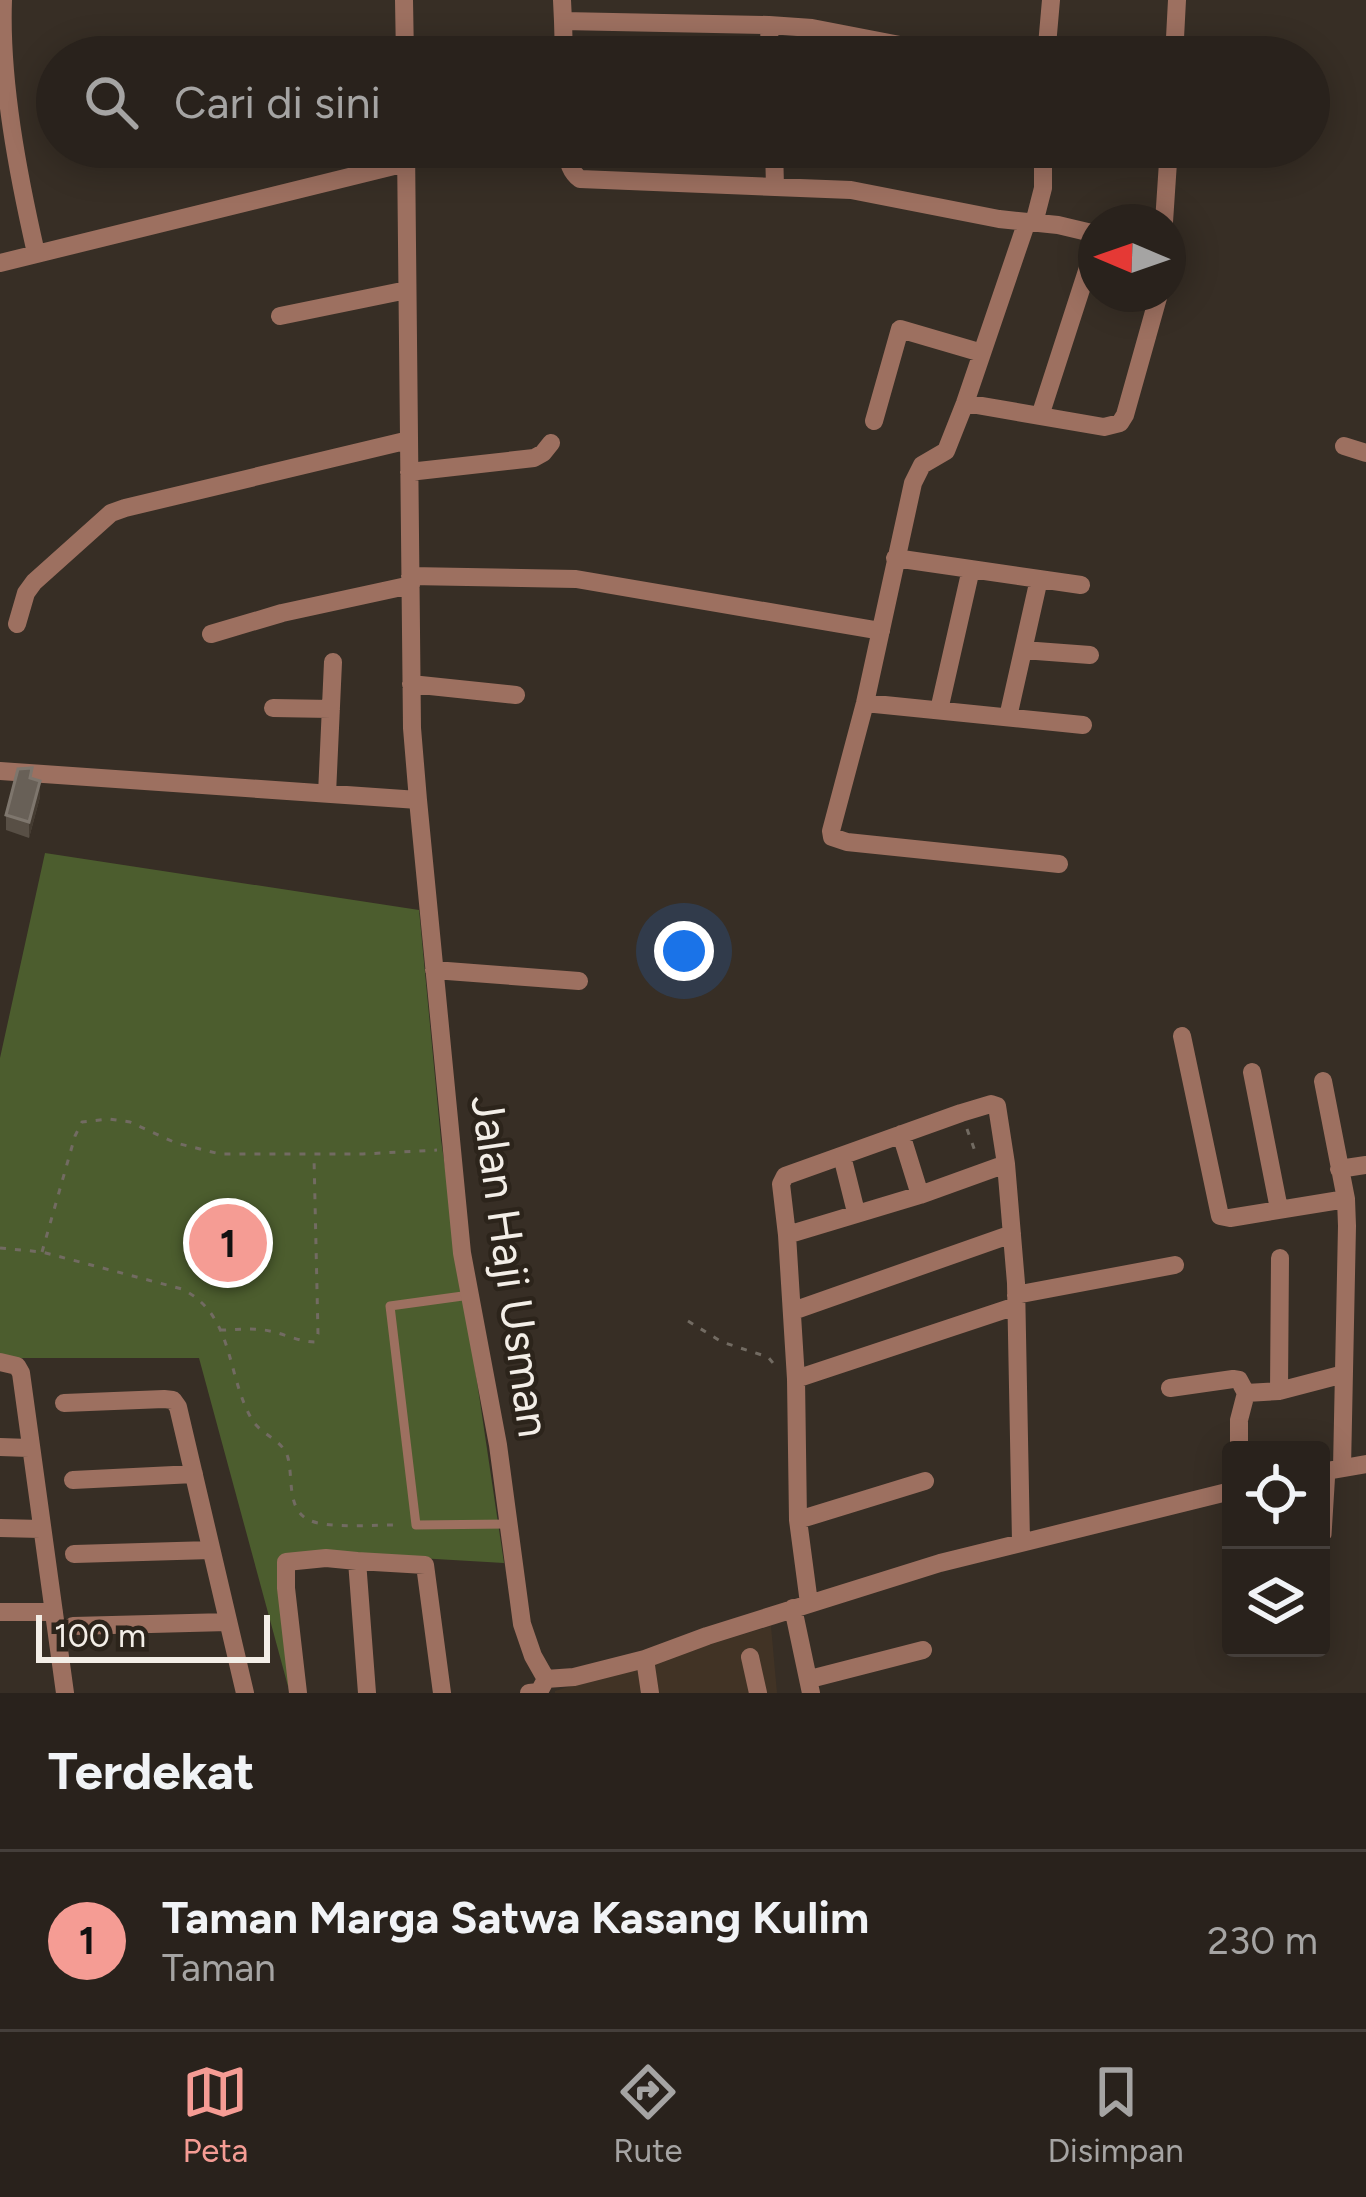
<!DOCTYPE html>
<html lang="id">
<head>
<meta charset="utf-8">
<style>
	:root { --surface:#29221c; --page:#352f29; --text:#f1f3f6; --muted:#a5a4a3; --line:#453f3b; --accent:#f59c94 }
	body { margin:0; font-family:Figtree,sans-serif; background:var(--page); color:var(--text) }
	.controls { position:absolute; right:36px; bottom:36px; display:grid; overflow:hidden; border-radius:12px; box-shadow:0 6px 30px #0003 }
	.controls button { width:108px; height:108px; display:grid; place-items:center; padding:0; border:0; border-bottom:3px solid var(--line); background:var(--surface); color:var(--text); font:60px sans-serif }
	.compass { position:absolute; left:1078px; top:204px; width:108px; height:108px; border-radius:50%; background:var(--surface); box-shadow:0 6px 30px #0003; rotate:272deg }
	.scale { position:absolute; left:36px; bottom:30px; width:234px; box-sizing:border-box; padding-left:12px; border:6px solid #f3eee7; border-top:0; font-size:33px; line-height:42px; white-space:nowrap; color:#f3eee7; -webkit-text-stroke:9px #2c241b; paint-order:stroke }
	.you { position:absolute; left:684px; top:951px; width:42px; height:42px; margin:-30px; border:9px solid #fff; border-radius:50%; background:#1a73e8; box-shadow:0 0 0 18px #1a73e833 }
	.badge { display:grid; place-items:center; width:78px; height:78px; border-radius:50%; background:var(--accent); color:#111; font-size:39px; font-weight:700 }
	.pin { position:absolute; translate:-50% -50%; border:6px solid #fff; box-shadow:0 3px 12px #0006 }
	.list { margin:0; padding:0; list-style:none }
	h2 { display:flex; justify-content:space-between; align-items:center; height:156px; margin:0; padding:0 48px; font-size:51px }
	h2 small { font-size:39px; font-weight:400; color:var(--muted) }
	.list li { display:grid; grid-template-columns:78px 1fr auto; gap:36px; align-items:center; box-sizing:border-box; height:180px; padding:0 48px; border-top:3px solid var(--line) }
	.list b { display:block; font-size:45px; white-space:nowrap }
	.list p { margin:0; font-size:39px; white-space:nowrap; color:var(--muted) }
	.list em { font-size:39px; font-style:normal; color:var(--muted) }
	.icon { flex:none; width:66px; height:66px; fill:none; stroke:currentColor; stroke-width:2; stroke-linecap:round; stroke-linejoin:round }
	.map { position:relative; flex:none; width:1366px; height:1693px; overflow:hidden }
	.search { position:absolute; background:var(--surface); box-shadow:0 6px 30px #0003; left:36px; right:36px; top:36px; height:132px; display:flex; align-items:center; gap:30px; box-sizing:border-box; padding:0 42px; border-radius:66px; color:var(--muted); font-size:45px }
	.sheet { height:336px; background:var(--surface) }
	nav { display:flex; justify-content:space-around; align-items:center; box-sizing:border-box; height:168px; border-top:3px solid var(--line); background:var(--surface); font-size:33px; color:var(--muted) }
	nav a { display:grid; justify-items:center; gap:6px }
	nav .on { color:var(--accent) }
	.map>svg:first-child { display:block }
	.built { fill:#413325 }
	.green { fill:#4c5d2e }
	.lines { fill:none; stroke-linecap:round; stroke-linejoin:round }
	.path { stroke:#726b62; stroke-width:3; stroke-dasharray:6 9; stroke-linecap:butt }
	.service { stroke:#9d7060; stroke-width:9 }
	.minor { stroke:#9d7060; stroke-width:18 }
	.wall { fill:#584f45 }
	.shaded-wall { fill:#443b31 }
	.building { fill:#686057; stroke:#7e766d; stroke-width:3 }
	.labels { text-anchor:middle; stroke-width:9; stroke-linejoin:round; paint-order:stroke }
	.street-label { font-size:45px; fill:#f3eee7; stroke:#2c241b }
</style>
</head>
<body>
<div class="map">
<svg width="1366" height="1693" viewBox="0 0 1366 1693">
	<rect width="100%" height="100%" fill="#372e25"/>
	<!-- built -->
	<path class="built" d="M 771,1626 L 777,1693 L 555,1693 L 555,1691 Z"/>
	<!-- green -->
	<path class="green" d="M 45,853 L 419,910 L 441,1140 L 504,1563 L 333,1553 L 279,1556 L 289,1690 L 199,1358 L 0,1358 L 0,1058 Z"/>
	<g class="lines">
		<!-- path -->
		<path class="path" d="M 967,1129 L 976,1154
			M 0,1248 L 42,1252 L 182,1289 C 234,1315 226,1373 251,1418 C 260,1435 283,1439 288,1458 C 293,1477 287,1508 307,1519 C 326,1530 378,1524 401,1525
			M 42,1252 L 75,1136 L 82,1122 L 109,1119 L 130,1122 L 176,1143 L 220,1154 L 363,1154 L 437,1150
			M 688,1321 L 722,1342 L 768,1357 L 778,1369
			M 220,1330 C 235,1330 249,1328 264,1330 C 281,1332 298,1342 315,1342 L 318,1334 L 314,1157"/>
		<!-- service -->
		<path class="service" d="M 470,1295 L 390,1306 L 416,1525 L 508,1524
			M 1327,1535 L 1331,1470"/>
		<!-- minor -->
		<path class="minor" d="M 3,0 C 0,81 18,174 36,253
			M 404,0 L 405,57
			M 562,0 L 563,21 L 769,25 L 812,28 L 962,57
			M 563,21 L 564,57
			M 769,25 L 770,57
			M 1046,57 L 1051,0
			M 1174,57 L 1177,0
			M 406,147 L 412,728 L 418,800 L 462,1253 L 498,1445 L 522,1624 L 533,1656 L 546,1679
			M 567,147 C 567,159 569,171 580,179 L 851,190 L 999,219 L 1058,225 L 1096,234
			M 774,147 L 775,187
			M 1164,222 L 1169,147
			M 1034,223 L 1043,188 L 1043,147
			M 1026,224 L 965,403 L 946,451 L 922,465 L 913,483 L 865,703 L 831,831 L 832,837 L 847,842 L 1059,864
			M 1168,250 L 1168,258
			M 0,263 L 406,163
			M 280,316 L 407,290
			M 965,403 L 1104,427 L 1120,423 L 1125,415 L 1159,294
			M 1040,416 L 1096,243
			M 874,421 L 900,329 L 982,353
			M 1344,446 L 1366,453
			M 409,472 L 534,458 L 543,453 L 551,443
			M 895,558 L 1081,585
			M 410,576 L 576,579 L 881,631
			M 17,624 L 26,593 L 34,582 L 111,513 L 125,508 L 409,440
			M 211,634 L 282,613 L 411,585
			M 1023,650 L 1090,655
			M 411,684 L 516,695
			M 865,703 L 1083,725
			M 273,708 L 331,709
			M 939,710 L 971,569
			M 1008,717 L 1039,579
			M 0,771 L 418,800
			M 327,794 L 333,662
			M 434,970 L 579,981
			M 1182,1036 L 1220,1216 L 1230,1218 L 1346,1199
			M 1252,1072 L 1279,1209
			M 1323,1081 L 1346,1199 L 1347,1226 L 1342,1468
			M 901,1134 L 920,1195
			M 842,1156 L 856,1212
			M 1339,1169 L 1366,1165
			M 787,1235 L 781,1184 L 785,1176 L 961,1113 L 991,1104 L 997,1106 L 1006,1164 L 1016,1283 L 1021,1542
			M 1016,1295 L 1175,1265
			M 793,1311 L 1012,1234
			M 0,1362 L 17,1366 L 21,1373 L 65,1693
			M 796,1379 L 1016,1306
			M 1170,1388 L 1233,1379 L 1239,1380 L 1246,1393
			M 1279,1391 L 1280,1258
			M 1246,1393 L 1279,1391 L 1344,1374
			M 64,1403 L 164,1399 L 173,1400 L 178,1407 L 245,1693
			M 0,1447 L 29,1448
			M 1239,1450 L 1239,1420 L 1246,1393
			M 1321,1472 L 1366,1464
			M 73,1480 L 194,1474
			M 798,1520 L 925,1481
			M 0,1528 L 41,1529
			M 74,1554 L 211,1550
			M 357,1561 L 425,1565 L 442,1693
			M 809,1603 L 798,1520 L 796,1379 L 787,1235 L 920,1195 L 1006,1164
			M 793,1608 L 811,1693
			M 0,1612 L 54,1612
			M 73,1626 L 228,1622
			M 750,1657 L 758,1693
			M 645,1659 L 650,1693
			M 546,1679 L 574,1677 L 645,1659 L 707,1636 L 940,1563 L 1231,1491
			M 810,1679 L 923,1650
			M 298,1693 L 286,1588 L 286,1562 L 326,1558 L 357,1561 L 367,1693
			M 529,1693 L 539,1692 L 546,1679"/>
	</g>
	<!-- wall -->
	<path class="wall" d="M 32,779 L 40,797 L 29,838 L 6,830 L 6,815 Z"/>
	<!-- shaded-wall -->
	<path class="shaded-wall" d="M 40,781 L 40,797 L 29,838 L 29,822 Z"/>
	<!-- building -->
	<path class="building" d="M 32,768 L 30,778 L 40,781 L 29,822 L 6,815 L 18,769 Z"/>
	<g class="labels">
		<!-- street labels -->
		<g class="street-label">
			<text transform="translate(511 1266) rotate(82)" y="16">Jalan Haji Usman</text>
		</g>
	</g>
</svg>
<div class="controls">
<button><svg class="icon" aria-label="locate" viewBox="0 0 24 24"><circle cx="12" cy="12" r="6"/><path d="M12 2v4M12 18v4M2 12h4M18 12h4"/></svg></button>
<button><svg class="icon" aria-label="layers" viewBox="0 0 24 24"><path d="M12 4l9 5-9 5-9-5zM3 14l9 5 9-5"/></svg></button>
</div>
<svg class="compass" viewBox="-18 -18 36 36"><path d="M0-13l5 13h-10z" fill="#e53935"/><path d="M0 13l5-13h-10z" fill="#a5a4a3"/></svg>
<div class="scale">100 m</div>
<div class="you"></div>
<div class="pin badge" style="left:228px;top:1243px">1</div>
<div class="search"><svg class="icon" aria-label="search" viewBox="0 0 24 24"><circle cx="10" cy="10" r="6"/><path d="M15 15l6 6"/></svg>Cari di sini</div>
</div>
<section class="sheet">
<h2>Terdekat<small></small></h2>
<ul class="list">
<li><span class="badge">1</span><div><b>Taman Marga Satwa Kasang Kulim</b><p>Taman</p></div><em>230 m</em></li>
</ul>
</section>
<nav>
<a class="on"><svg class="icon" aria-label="map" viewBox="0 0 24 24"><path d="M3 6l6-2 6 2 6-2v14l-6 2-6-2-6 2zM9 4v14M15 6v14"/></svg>Peta</a>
<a><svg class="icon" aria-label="directions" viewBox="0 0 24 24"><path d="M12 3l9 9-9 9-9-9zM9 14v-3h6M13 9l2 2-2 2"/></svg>Rute</a>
<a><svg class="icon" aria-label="saved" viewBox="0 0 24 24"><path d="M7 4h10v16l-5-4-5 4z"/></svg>Disimpan</a>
</nav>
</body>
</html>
